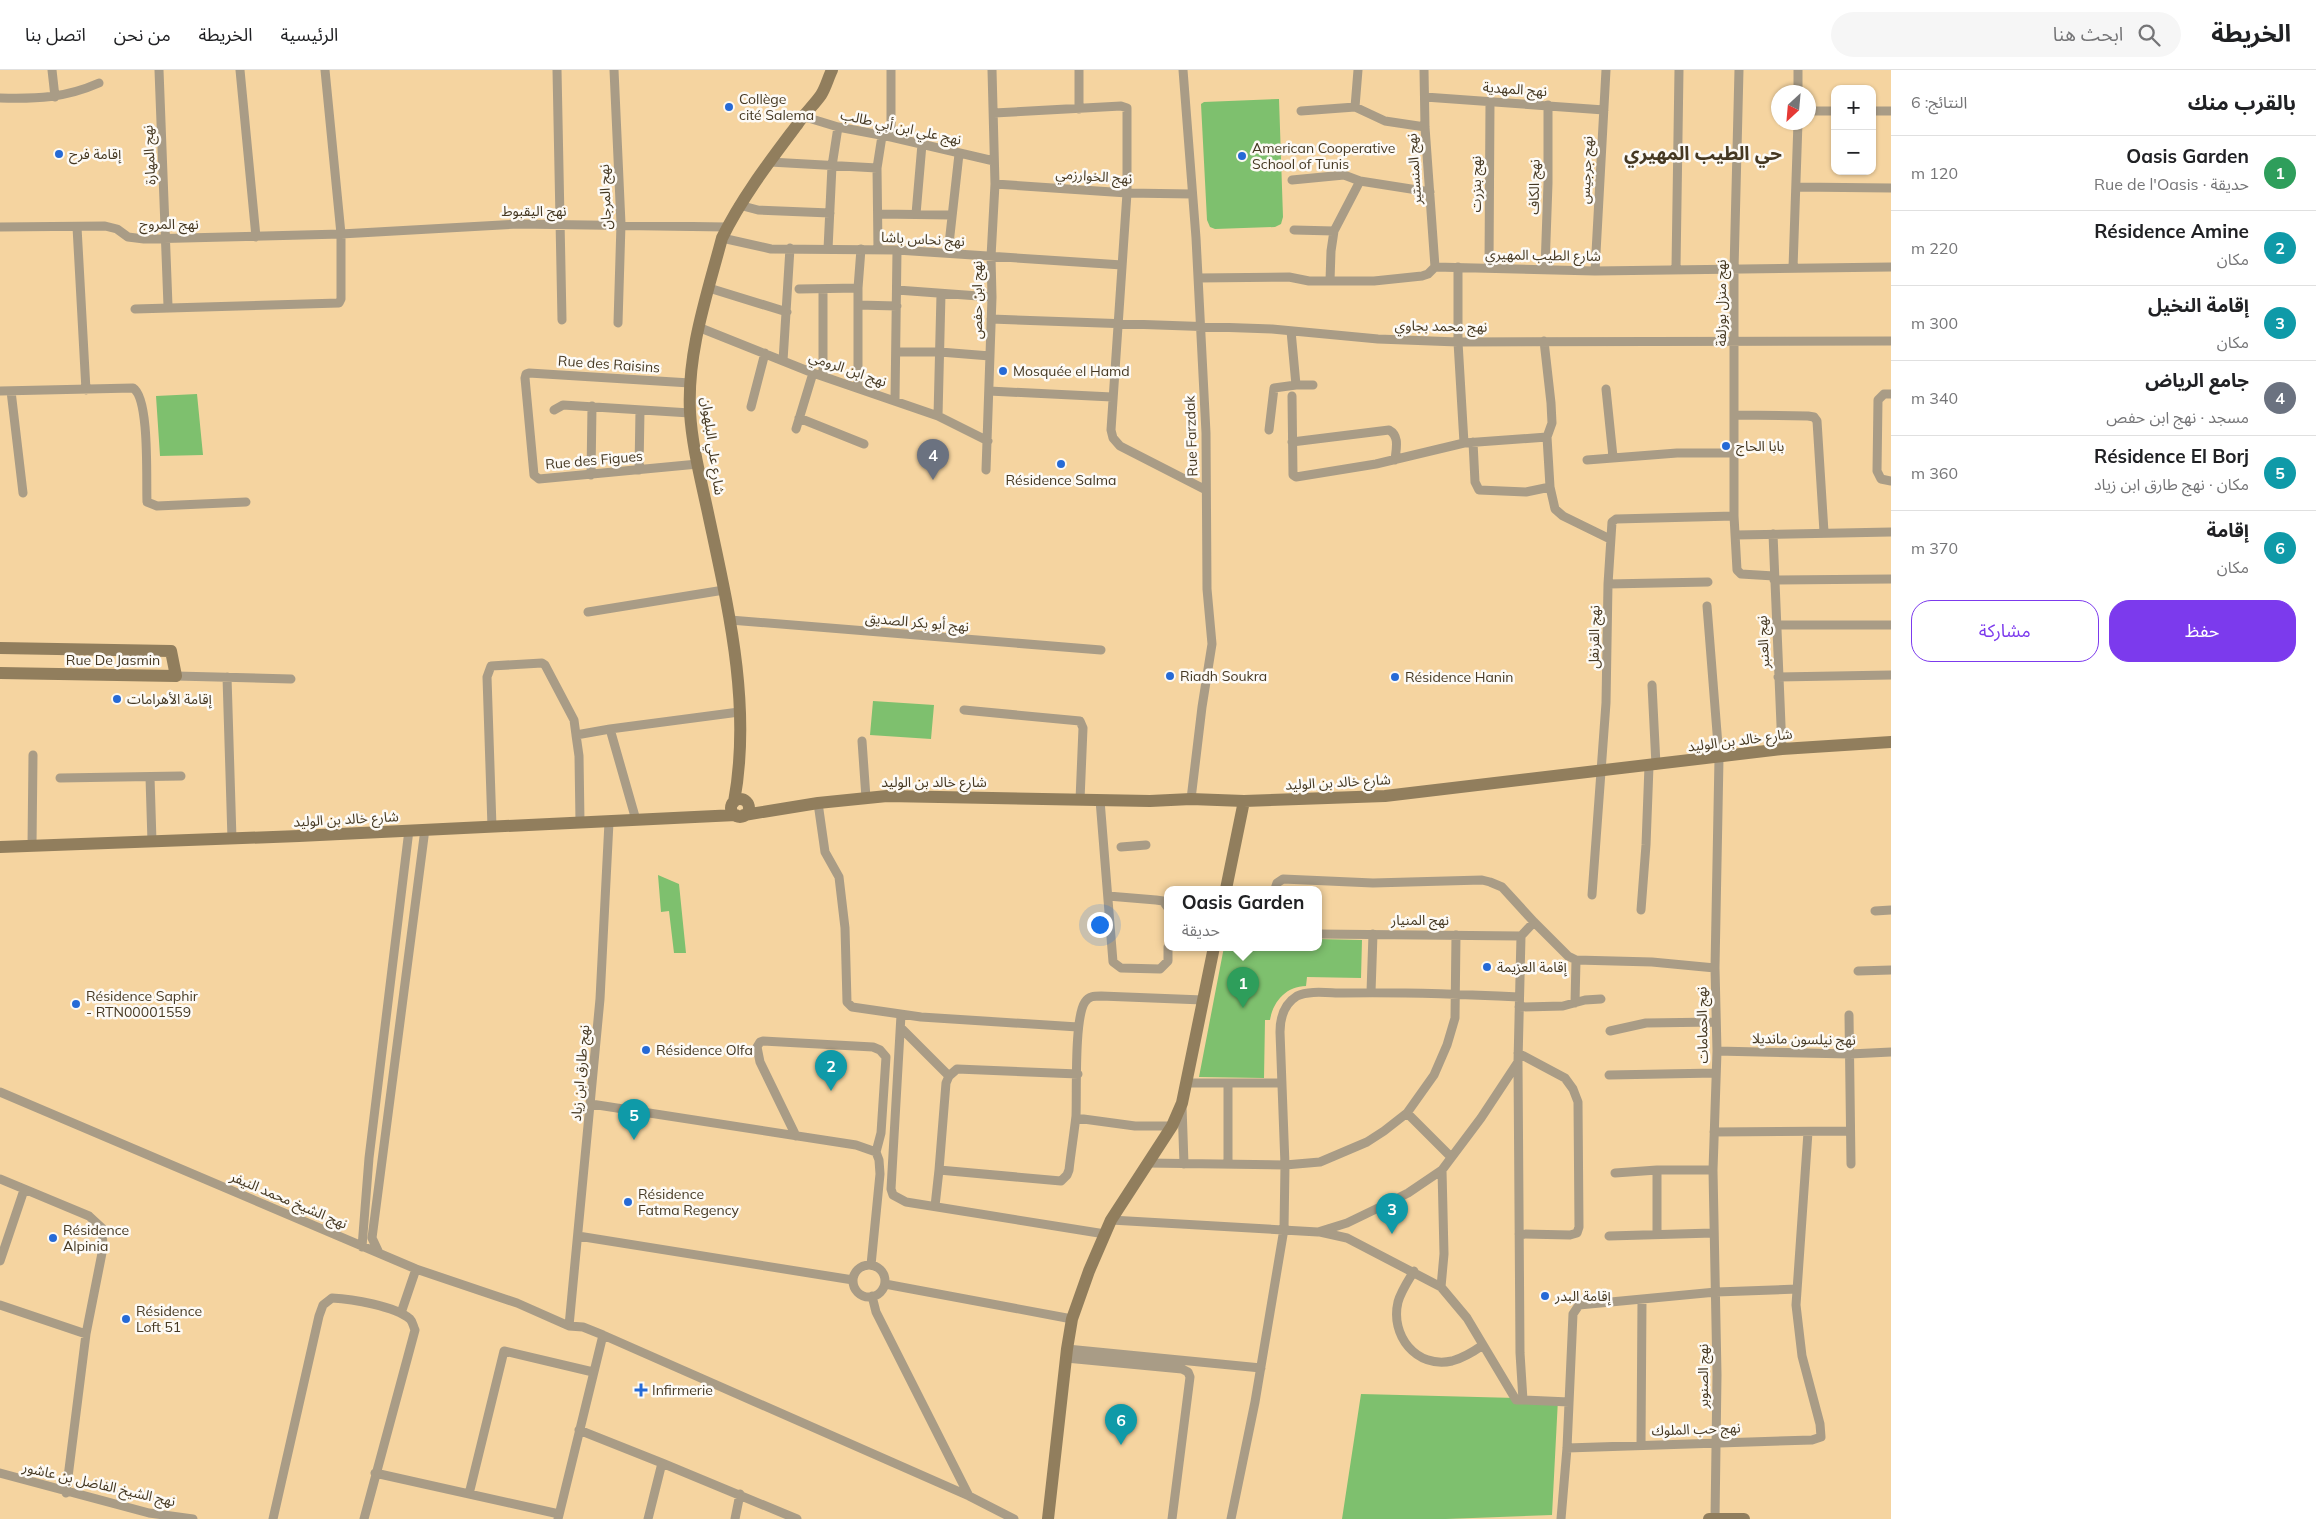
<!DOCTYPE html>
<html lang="ar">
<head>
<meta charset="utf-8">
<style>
	:root { --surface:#fff; --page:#f6f6f6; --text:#202124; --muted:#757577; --line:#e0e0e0; --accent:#7c3aed }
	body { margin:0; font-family:Mulish,"Noto Sans Arabic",sans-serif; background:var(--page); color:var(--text); direction:rtl }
	.controls { position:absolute; right:15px; top:15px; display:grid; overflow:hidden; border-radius:10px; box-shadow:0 1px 4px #0004 }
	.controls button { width:45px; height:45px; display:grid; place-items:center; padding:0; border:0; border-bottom:1px solid var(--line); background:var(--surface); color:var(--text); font:25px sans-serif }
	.compass { position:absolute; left:1771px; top:15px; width:45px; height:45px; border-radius:50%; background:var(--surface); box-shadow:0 1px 4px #0004; rotate:206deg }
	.you { position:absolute; left:1099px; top:854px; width:18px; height:18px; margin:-12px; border:4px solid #fff; border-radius:50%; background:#1a73e8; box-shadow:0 0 0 8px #1a73e833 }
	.badge { display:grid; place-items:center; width:32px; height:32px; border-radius:50%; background:var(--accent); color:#fff; font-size:16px; font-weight:700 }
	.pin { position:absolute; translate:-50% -41px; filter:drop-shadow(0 1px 2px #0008) }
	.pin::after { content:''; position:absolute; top:26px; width:18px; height:15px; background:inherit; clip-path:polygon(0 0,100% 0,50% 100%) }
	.popup { position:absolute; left:1164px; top:816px; width:158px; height:65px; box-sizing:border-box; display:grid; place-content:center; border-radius:10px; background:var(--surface); filter:drop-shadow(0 1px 4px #0005); font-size:16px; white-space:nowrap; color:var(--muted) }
	.popup b { font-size:19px; color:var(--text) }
	.popup::after { content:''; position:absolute; left:50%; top:100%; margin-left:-10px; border:10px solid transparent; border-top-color:var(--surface) }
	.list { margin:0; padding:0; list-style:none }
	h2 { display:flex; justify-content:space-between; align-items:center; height:65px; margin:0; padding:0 20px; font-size:21px }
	h2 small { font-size:16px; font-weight:400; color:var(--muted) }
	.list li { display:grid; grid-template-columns:32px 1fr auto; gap:15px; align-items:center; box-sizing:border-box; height:75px; padding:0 20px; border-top:1px solid var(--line) }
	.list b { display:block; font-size:19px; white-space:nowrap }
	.list p { margin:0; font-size:16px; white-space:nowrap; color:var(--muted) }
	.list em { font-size:16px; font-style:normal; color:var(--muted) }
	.actions { display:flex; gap:10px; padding:15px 20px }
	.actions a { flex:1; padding:11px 0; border:1px solid var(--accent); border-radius:20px; text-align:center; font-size:18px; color:var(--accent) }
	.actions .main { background:var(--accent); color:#fff }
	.icon { flex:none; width:28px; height:28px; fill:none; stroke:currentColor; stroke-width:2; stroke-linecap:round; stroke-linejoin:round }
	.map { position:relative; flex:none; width:1891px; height:1449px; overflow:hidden; direction:ltr }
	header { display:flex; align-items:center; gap:30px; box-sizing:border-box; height:70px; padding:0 25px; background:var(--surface); border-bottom:1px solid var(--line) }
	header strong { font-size:24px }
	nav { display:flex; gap:28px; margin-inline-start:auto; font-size:18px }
	.search { width:350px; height:45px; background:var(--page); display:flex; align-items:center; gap:12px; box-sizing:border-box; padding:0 18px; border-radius:28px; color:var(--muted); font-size:19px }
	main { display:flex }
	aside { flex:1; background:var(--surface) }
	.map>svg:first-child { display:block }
	.green { fill:#7ec06e }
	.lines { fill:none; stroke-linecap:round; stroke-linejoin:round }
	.street { stroke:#a99c86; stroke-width:9 }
	.secondary { stroke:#917e5d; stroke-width:12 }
	.poi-dot { fill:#266ad6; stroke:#fdfaf5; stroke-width:2 }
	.labels { text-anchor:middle; stroke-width:5; stroke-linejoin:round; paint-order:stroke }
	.street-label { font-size:14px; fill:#453822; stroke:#fdfaf5 }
	.poi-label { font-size:14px; fill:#453822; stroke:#fdfaf5; text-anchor:start }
	.district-label { font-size:19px; font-weight:bold; fill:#453822; stroke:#fdfaf5 }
</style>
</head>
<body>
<header>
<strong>الخريطة</strong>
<div class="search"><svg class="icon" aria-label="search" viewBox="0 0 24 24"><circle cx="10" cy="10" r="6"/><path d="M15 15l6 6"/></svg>ابحث هنا</div>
<nav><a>الرئيسية</a><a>الخريطة</a><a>من نحن</a><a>اتصل بنا</a></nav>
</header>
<main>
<aside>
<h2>بالقرب منك<small>النتائج: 6</small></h2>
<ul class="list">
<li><span class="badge" style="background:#2e9e5b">1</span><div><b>Oasis Garden</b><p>حديقة · Rue de l'Oasis</p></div><em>120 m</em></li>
<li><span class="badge" style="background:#0f9aa8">2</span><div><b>Résidence Amine</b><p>مكان</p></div><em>220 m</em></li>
<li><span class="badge" style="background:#0f9aa8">3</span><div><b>إقامة النخيل</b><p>مكان</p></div><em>300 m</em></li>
<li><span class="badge" style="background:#6b7280">4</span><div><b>جامع الرياض</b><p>مسجد · نهج ابن حفص</p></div><em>340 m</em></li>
<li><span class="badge" style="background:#0f9aa8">5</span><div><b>Résidence El Borj</b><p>مكان · نهج طارق ابن زياد</p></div><em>360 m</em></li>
<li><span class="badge" style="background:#0f9aa8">6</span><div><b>إقامة</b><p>مكان</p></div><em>370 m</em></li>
</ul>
<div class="actions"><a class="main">حفظ</a><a>مشاركة</a></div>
</aside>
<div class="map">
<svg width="1891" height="1449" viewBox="0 0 1891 1449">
	<rect width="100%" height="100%" fill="#f5d4a0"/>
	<!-- green -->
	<path class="green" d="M 1279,29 L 1283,147 L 1281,154 L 1275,157 L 1215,159 L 1210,157 L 1207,150 L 1201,34 L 1204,32 Z
		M 197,324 L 203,385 L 160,386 L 156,326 Z
		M 873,631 L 934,635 L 931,669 L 870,665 Z
		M 658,805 L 679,814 L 686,883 L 674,883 L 669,841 L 661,842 Z
		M 1318,869 L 1362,870 L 1361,908 L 1307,907 L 1306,916 C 1287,916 1273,931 1270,950 L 1265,950 L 1264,1008 L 1199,1007 L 1224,877 L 1318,877 Z
		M 1361,1324 L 1558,1329 L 1552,1445 L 1446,1449 L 1342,1449 Z"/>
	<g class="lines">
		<!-- street -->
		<path class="street" d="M 52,0 L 55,27
			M 159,0 L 168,236
			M 240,0 L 256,167
			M 557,0 L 562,250
			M 614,0 L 621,154 L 618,253
			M 891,0 L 891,67
			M 1183,0 L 1196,168 L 1206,363 L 1207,519 L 1212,574 L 1202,637 L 1191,729
			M 1424,0 L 1425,57 L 1435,197
			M 1739,0 L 1734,200 L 1734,446 L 1737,500 L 1741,504 L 1774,506
			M 1798,22 L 1798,0
			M 1425,27 L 1604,40
			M 0,28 C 37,29 65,28 99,13
			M 1355,37 L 1358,0
			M 1079,39 L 1079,0
			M 1301,41 L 1355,37 L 1385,51 L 1425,57
			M 1808,41 L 1835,41
			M 1872,41 L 1891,41
			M 994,43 L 1121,36 L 1127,38 L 1127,123 L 1111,360 L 1113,368 L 1120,376 L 1206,420
			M 802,46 L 838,57 L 891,67 L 994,91
			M 770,92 L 877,98
			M 1292,110 L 1344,105 L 1360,111 L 1430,122
			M 995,114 L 1127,123 L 1192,124
			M 1796,117 L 1891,118
			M 739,135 L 758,140 L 830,143
			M 879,144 L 952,145
			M 916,144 L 922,74
			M 0,157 L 105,156 L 117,159 L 128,167 L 144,169 L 341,164 L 518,154 L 727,157
			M 77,157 L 86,320
			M 1294,160 L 1334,161
			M 722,168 L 771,179 L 897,180 L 1122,195
			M 828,179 L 832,96 L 838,57
			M 878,180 L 877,98 L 882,66
			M 948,183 L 959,84
			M 1458,197 L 1458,272 L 1464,373
			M 1489,197 L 1490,32
			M 1676,198 L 1679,0
			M 1793,198 L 1798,52
			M 1545,199 L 1548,113 L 1548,35
			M 1595,201 L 1606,0
			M 1198,208 L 1289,207 L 1309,211 L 1374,211 L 1422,206 L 1428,204 L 1435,197 L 1595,201 L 1891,197
			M 1330,211 L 1331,181 L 1334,161 L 1360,111
			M 709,218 L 787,242
			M 799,219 L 858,218
			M 897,220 L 992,227
			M 858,235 L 897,236
			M 135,239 L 339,233 L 341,229 L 341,164 L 325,0
			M 991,249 L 1272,259 L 1378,269 L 1458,272 L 1891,271
			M 698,257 L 813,303 L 938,346 L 988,371
			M 1544,271 L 1551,333 L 1552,353 L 1547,367 L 1550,417 L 1555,439 L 1563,446 L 1610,469
			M 896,282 L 940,282 L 990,286
			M 783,291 L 790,178
			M 823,305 L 823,220
			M 690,313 L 529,303 L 526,304 L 525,308 L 534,405 L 539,409 L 698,394
			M 1296,315 L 1313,315
			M 858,317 L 858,218 L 861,179
			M 1606,319 L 1613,387
			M 0,321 L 133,318 C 150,328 146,411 147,432 L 157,436 L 246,432
			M 11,321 L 23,423
			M 989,321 L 1112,327
			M 1891,324 L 1884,324 L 1878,330 L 1877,401 L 1881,409 L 1891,411
			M 1292,326 L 1293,405 L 1296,407 L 1376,394 L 1464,373 L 1547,367
			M 895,330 L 897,180
			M 751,337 L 765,283
			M 554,340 L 563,335 L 690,343
			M 1736,345 L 1808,346 L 1814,347 L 1817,351 L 1824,462
			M 938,346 L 941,224
			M 799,348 L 864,374
			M 796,359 L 813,303
			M 1269,360 L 1274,318 L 1296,315 L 1291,261
			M 1292,372 L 1389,360 C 1400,366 1396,379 1395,390
			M 1473,372 L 1475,412 L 1479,420 L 1526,422 L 1550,417
			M 1587,390 L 1677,383 L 1734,383
			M 639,400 L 640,340
			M 986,400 L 992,227 L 991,187 L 995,114 L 992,0
			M 591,405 L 592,336
			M 1773,464 L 1782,679
			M 1735,465 L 1891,462
			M 1774,510 L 1891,509
			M 1608,514 L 1708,512
			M 1707,536 L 1719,688 L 1715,898 L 1717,981 L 1713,1100 L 1717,1305 L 1715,1449
			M 588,542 L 724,520
			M 730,550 L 1101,580
			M 1776,555 L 1891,555
			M 176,606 L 291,609
			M 227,607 L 232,769
			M 1778,607 L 1891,605
			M 1652,615 L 1656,695
			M 964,640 L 1080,651 L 1083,658 L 1080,730
			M 610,659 L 636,750
			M 862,671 L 866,728
			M 150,707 L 152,772
			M 60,708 L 181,706
			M 1100,730 L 1113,892 L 1121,898 L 1160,899 L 1168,891 L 1168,877
			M 818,733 L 825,782 L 839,807 L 845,858 L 847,932 L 852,937 L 921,947 L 1078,957
			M 580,752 L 579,686 L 576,665 L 610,659 L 739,642
			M 492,757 L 487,607 L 491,596 L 542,593 L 545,595 L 574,650 L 576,665
			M 32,776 L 33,685
			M 1121,777 L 1146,775
			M 1275,819 L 1277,813 L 1283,809 L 1373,813 L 1482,810 L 1490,812 L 1502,817 L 1534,852 L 1568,886 L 1576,890 L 1652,892 L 1715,898
			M 1592,825 L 1606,633 L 1608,514 L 1612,452 L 1616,449 L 1734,446
			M 1108,826 L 1156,830 L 1163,831 L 1168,838
			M 1641,840 L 1646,775 L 1649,696
			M 1875,841 L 1891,840
			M 1534,852 L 1521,866 L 1518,992 L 1520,1283 L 1523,1330 L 1569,1332
			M 1318,864 L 1521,866
			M 1858,901 L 1891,900
			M 1371,922 L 1373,864
			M 1575,933 L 1576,890
			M 1519,937 L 1563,936 L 1585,930 L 1601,929
			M 901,945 L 891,1119 L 893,1125 L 906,1132 L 1105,1164
			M 1849,945 L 1851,1094
			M 901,958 L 949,1006
			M 1610,961 L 1646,953 L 1716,952
			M 1717,981 L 1850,984 L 1891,982
			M 1518,983 L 1565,1008 L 1573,1019 L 1578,1032 L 1579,1157 L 1577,1163 L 1570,1165 L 1519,1164
			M 1078,1004 L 957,999 L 949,1006 L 946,1013 L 939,1100 L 1061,1111 L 1067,1105 L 1069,1100 C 1071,1082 1074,1064 1076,1046 C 1077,1023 1074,948 1085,932 C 1089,926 1094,926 1101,926 L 1203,930
			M 1609,1005 L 1716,1003
			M 1187,1013 L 1280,1013
			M 1228,1013 L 1228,1094
			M 0,1022 L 416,1199 L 517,1233 L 569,1256 L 583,1257 L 603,1265 L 969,1426 L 1014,1449
			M 591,1034 L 856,1075 L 876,1082 L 879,1090 L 880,1104 L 871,1195
			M 1182,1036 L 1184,1094
			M 1407,1043 L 1451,1087
			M 1076,1048 L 1135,1056 L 1172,1056
			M 1714,1062 L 1850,1061
			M 796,1066 L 760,992 L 757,977 L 760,972 L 763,971 L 873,977 L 880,980 L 886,987 L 881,1063 L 876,1082
			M 1147,1093 L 1285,1095 L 1320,1092 L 1367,1072 L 1384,1061 L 1407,1043 L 1434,1005 L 1447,975 L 1455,948 L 1456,865
			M 1657,1100 L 1657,1164
			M 1615,1103 L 1657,1100 L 1713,1100
			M 0,1109 L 89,1146 L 102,1158 L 103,1178 L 86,1264 L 66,1423
			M 935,1136 L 939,1100
			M 1111,1150 L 1318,1162 L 1347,1153 L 1376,1139 L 1408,1123 L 1442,1100 L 1481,1048 L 1518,992
			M 1320,1162 L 1347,1168 L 1441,1217 L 1467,1248 L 1516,1330 L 1523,1330
			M 578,1166 L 853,1210
			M 1609,1166 L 1713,1163
			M 362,1177 L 369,1088 L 409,760
			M 379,1183 L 372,1168 L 425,759
			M 0,1191 L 24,1120
			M853 1211a16 16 0 1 1 32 0a16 16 0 1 1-32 0Z
			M 1414,1201 C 1408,1211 1401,1221 1398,1232 C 1390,1265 1416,1299 1452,1291 C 1463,1288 1473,1282 1483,1275
			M 885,1214 L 1072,1249
			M 1441,1217 L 1444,1184 L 1442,1100
			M 872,1226 L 876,1242 L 969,1426
			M 0,1235 L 86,1264
			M 401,1243 L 416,1199
			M 569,1256 L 600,929 L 609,752
			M 1067,1279 L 1261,1298
			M 1066,1288 L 1182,1299 L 1188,1302 L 1190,1307 L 1172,1449
			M 579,1360 L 662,1393 L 648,1449
			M 1641,1375 L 1642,1229
			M 1567,1378 L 1812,1370 L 1821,1367 L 1820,1354 L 1802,1286 L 1796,1235 L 1808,1062
			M 662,1393 L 797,1449
			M 0,1403 L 149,1443 L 193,1449
			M 375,1403 L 559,1444
			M 469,1424 L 504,1281 L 593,1302
			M 273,1449 L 319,1246 L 323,1235 L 332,1228 C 352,1229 395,1236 410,1249 C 413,1252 413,1256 415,1260 L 364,1449
			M 558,1449 L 603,1265
			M 735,1449 L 740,1424
			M 1231,1449 L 1255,1332 L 1284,1159 L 1285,1095 L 1280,962 C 1280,948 1284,934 1297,926 C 1309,920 1329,923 1343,923 C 1401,922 1460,924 1519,927
			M 1561,1449 L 1567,1378 L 1573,1244 L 1579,1235 L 1716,1222 L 1797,1219"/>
		<!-- secondary -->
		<path class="secondary" d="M 0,578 L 171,581 L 176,606 L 0,603
			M731 738a9 9 0 1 1 18 0a9 9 0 1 1-18 0Z
			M 734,732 C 752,635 728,537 708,443 C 701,410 692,376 690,342 C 687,282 707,225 722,168 C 742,127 770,91 797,55 C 804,44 814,35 821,25 C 826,17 828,8 832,0
			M 744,745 L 818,733 L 887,726 L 1150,731 L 1191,729 L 1244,731 L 1385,726 L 1782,679 L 1891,672
			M 0,777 L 299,766 L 736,745
			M 1226,819 L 1244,731
			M 1048,1449 L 1067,1279 L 1072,1249 L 1089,1201 L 1111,1150 L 1172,1056 L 1182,1033 L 1214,877
			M 1709,1449 L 1744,1449"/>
	</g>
	<!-- markers -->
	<g class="poi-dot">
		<circle cx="729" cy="37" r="5"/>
		<circle cx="59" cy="84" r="5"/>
		<circle cx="1242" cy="86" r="5"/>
		<circle cx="1003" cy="301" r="5"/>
		<circle cx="1726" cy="376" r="5"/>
		<circle cx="1061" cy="394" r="5"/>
		<circle cx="1170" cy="606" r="5"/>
		<circle cx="1395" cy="607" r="5"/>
		<circle cx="117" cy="629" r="5"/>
		<circle cx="1487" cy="897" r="5"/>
		<circle cx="76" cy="934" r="5"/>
		<circle cx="646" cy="980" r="5"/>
		<circle cx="628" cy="1132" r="5"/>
		<circle cx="53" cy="1168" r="5"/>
		<circle cx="1545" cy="1226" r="5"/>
		<circle cx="126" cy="1249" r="5"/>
		<path d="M638.5 1312.5h5v5h5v5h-5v5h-5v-5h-5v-5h5z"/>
	</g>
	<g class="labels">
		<!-- street labels -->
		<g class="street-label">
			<text transform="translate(1515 19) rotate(4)" y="5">نهج المهدية</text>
			<text transform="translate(901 57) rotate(12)" y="5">نهج علي ابن أبي طالب</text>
			<text transform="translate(149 85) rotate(-93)" y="5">نهج المهارة</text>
			<text transform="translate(1414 99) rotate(-94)" y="5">نهج المنستير</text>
			<text transform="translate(1586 100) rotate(-87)" y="5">نهج جرجيس</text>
			<text transform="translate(1094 106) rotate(4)" y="5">نهج الخوارزمي</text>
			<text transform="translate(1476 114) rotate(-90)" y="5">نهج بنزرت</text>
			<text transform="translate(1534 117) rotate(-89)" y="5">نهج الكاف</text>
			<text transform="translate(605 127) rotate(-92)" y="5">نهج المرجان</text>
			<text x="534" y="146">نهج اليقبوط</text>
			<text x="169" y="159">نهج المروج</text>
			<text transform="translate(923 169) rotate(3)" y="5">نهج نحاس باشا</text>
			<text transform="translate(1543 185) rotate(1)" y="5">شارع الطيب المهيري</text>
			<text transform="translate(977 230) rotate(-90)" y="5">نهج ابن حفص</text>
			<text transform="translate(1721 233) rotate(-90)" y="5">نهج منزل بوزلفة</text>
			<text transform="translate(1441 256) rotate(1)" y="5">نهج محمد بجاوي</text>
			<text transform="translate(609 294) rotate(4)" y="5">Rue des Raisins</text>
			<text transform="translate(848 299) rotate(19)" y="5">نهج ابن الرومي</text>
			<text transform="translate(1191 366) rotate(-92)" y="5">Rue Farzdak</text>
			<text transform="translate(713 376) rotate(82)" y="5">شارع علي البلهوان</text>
			<text transform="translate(594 390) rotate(-5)" y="5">Rue des Figues</text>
			<text transform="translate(917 552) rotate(5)" y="5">نهج أبو بكر الصديق</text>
			<text transform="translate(1594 567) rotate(-89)" y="5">نهج القرنفل</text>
			<text transform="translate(1763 572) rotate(-93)" y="5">نهج العنبر</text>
			<text x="113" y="595">Rue De Jasmin</text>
			<text transform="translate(1740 670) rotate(-7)" y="5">شارع خالد بن الوليد</text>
			<text x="934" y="717">شارع خالد بن الوليد</text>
			<text transform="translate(1338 712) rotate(-3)" y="5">شارع خالد بن الوليد</text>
			<text transform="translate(346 749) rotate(-3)" y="5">شارع خالد بن الوليد</text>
			<text x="1420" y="855">نهج المنيار</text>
			<text transform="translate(1702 955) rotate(-91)" y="5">نهج الحمامات</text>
			<text transform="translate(1804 969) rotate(1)" y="5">نهج نيلسون مانديلا</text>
			<text transform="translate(580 1003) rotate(-85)" y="5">نهج طارق ابن زياد</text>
			<text transform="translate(289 1130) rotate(23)" y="5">نهج الشيخ محمد النيفر</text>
			<text transform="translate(1703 1306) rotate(-90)" y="5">نهج الصنوبر</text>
			<text transform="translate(1696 1359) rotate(-2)" y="5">نهج حب الملوك</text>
			<text transform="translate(99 1414) rotate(13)" y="5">نهج الشيخ الفاضل بن عاشور</text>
		</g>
		<!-- poi labels -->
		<g class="poi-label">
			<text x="739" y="34">Collège<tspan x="739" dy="16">cité Salema</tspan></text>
			<text x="1252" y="83">American Cooperative<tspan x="1252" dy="16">School of Tunis</tspan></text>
			<text x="69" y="89">إقامة فرح</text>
			<text x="1013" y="306">Mosquée el Hamd</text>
			<text x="1736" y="381">بابا الحاج</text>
			<text x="1061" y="415" text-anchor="middle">Résidence Salma</text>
			<text x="1180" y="611">Riadh Soukra</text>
			<text x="1405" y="612">Résidence Hanin</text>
			<text x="127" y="634">إقامة الأهرامات</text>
			<text x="1497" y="902">إقامة العزيمة</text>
			<text x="86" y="931">Résidence Saphir<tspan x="86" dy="16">- RTN00001559</tspan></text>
			<text x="656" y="985">Résidence Olfa</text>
			<text x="638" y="1129">Résidence<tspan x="638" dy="16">Fatma Regency</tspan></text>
			<text x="63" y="1165">Résidence<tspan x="63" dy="16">Alpinia</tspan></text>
			<text x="1555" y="1231">إقامة البدر</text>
			<text x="136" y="1246">Résidence<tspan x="136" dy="16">Loft 51</tspan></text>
			<text x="652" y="1325">Infirmerie</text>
		</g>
		<!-- district labels -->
		<g class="district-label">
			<text x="1703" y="90">حي الطيب المهيري</text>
		</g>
	</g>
</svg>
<div class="controls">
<button>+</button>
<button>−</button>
</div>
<svg class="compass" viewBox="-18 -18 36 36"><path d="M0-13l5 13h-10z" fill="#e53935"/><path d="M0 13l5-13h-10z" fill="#757577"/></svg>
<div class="you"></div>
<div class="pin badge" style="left:1243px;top:938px;background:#2e9e5b">1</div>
<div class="popup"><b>Oasis Garden</b>حديقة</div>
<div class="pin badge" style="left:831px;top:1021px;background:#0f9aa8">2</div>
<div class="pin badge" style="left:1392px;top:1164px;background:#0f9aa8">3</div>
<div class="pin badge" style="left:933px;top:410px;background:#6b7280">4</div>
<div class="pin badge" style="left:634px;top:1070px;background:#0f9aa8">5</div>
<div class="pin badge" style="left:1121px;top:1375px;background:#0f9aa8">6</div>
</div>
</main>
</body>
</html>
